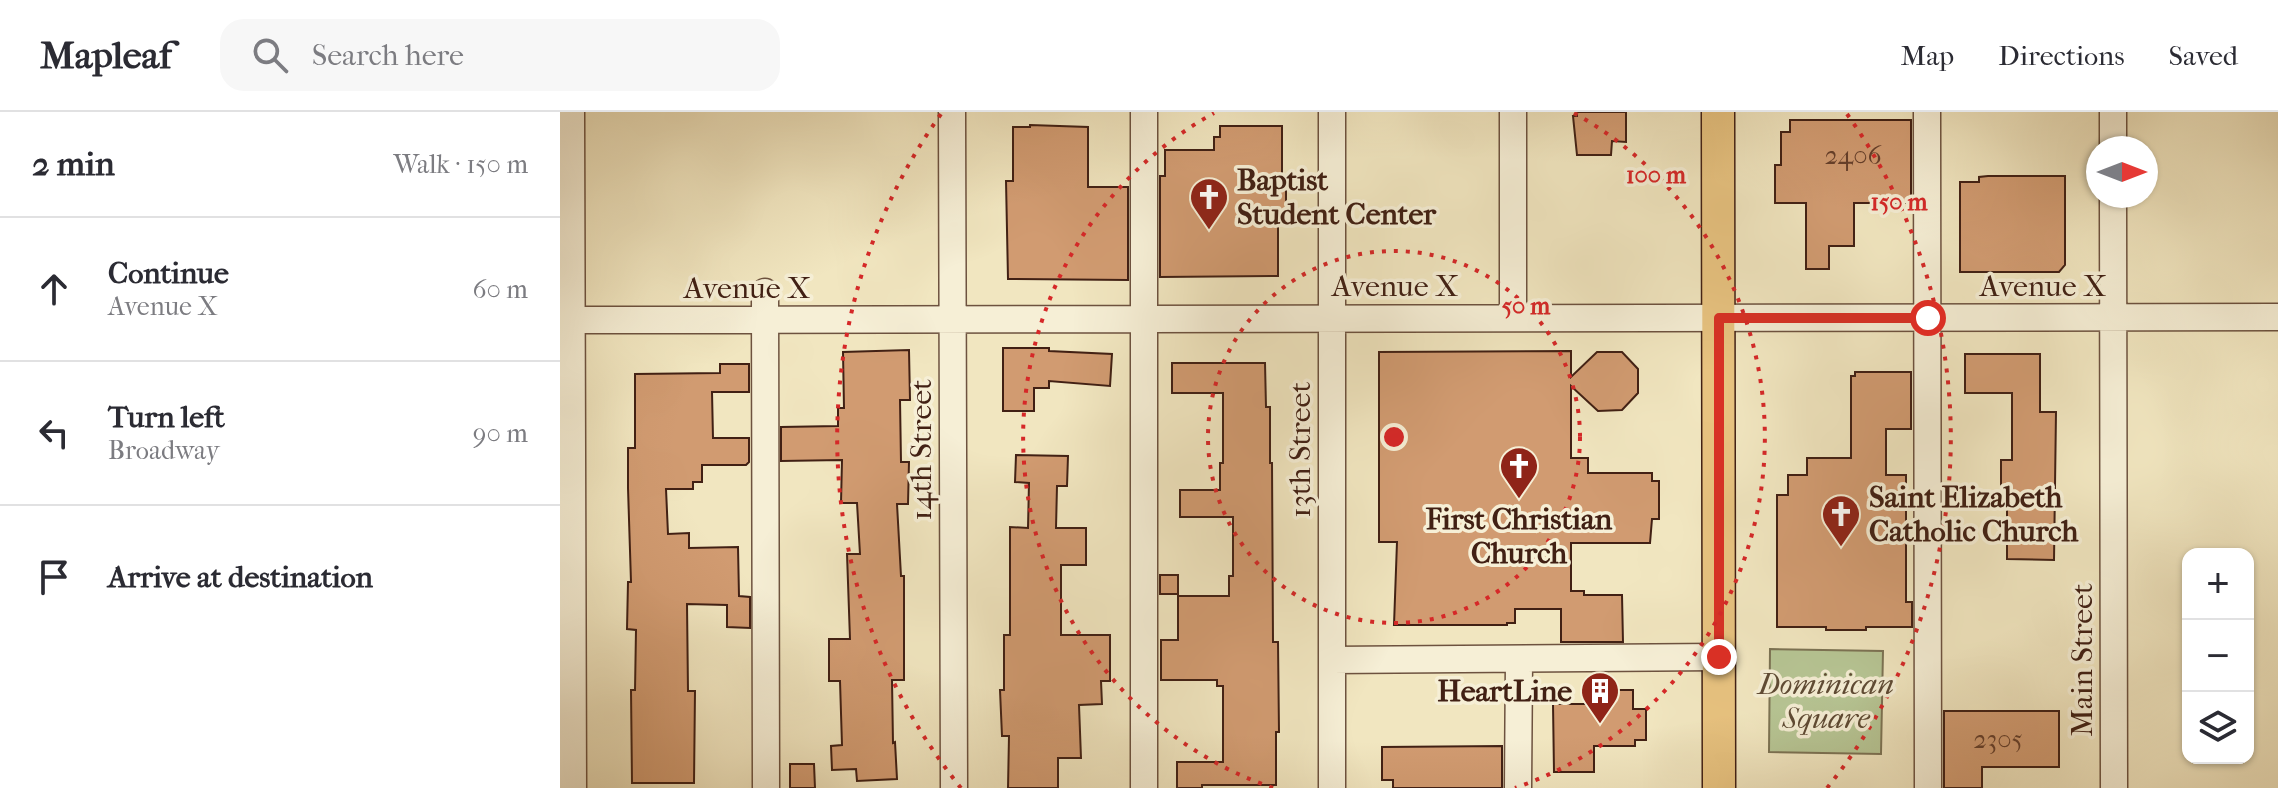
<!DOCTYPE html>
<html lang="en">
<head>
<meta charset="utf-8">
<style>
	:root { --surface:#fff; --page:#f7f7f7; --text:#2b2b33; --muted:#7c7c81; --line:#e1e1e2 }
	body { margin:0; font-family:"IM FELL French Canon",serif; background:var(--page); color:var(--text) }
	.controls { position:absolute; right:24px; bottom:24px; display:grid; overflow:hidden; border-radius:16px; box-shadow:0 2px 6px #0004 }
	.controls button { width:72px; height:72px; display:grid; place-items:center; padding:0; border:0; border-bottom:2px solid var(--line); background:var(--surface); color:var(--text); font:40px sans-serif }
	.compass { position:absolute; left:1526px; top:24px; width:72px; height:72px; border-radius:50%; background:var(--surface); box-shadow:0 2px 6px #0004; rotate:90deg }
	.stop { position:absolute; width:24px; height:24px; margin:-18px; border:6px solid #d93025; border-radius:50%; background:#fff }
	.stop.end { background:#d93025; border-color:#fff; box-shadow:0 2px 8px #0008 }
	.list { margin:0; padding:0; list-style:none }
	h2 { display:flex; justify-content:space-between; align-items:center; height:104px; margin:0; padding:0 32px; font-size:34px }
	h2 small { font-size:26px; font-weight:400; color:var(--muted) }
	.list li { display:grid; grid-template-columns:52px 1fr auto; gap:24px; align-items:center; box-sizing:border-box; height:144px; padding:0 32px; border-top:2px solid var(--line) }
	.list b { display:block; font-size:30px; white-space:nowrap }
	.list p { margin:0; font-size:26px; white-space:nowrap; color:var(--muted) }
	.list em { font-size:26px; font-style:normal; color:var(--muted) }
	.icon { flex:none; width:44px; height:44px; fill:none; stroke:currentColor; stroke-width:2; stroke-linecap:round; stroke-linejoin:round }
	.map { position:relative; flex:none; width:1718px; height:676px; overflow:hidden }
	header { display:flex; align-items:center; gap:48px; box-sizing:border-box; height:112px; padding:0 40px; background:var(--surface); border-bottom:2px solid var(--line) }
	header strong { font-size:38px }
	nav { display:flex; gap:44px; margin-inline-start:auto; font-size:28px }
	.search { width:560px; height:72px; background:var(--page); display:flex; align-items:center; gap:20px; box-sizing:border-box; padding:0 28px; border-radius:24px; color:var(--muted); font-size:30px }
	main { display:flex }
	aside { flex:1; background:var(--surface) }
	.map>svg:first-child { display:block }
	.green { fill:#b7c695; stroke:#7c7354; stroke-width:2 }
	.building { fill:#d19b71; stroke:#412014; stroke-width:2 }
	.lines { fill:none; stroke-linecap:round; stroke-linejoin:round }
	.minor-casing { stroke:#6d523f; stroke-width:29 }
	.major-casing { stroke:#412014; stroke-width:35 }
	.minor { stroke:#f6efd6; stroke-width:26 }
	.major { stroke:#e8c380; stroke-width:32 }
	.route { stroke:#d93025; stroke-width:10 }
	.ring { fill:none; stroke:#d62828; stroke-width:4; stroke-dasharray:4 8 }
	.labels { text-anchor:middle; stroke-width:7; stroke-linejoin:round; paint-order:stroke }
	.number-label { font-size:26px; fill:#653f2b }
	.poi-label { font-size:30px; font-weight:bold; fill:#412014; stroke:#f6efd6; text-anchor:start }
	.street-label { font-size:30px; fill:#412014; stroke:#f6efd6 }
	.park-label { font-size:30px; font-style:italic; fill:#5e4a34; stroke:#f6efd6 }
	.centre { fill:#d62828; stroke:#f6efd6; stroke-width:4 }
	.ring-label { font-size:24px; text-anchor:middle; font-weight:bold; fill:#d62828; stroke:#f6efd6; stroke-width:7; stroke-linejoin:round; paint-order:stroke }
</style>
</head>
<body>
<header>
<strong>Mapleaf</strong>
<div class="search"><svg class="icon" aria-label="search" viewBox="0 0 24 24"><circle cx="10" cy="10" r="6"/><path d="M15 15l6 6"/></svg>Search here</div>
<nav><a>Map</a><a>Directions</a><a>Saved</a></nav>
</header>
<main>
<aside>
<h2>2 min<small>Walk · 150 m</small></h2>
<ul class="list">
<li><svg class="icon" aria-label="ahead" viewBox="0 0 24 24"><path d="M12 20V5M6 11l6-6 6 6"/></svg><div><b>Continue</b><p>Avenue X</p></div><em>60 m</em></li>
<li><svg class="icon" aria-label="left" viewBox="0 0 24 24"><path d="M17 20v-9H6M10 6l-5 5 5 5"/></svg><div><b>Turn left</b><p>Broadway</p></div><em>90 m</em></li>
<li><svg class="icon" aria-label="arrive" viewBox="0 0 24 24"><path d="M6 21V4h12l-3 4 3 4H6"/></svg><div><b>Arrive at destination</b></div></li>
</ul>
</aside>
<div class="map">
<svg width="1718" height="676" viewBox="0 0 1718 676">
	<rect width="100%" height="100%" fill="#f1e6c0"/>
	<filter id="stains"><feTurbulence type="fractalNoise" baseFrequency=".0025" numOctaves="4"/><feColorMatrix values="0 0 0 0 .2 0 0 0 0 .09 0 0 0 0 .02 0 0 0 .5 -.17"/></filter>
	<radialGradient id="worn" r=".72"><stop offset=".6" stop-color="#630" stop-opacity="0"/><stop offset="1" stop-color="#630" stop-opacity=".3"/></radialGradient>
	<!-- green -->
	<path class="green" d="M 1210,537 L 1323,539 L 1321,642 L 1209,640 Z"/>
	<!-- building -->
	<path class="building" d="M 1017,0 L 1066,0 L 1066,30 L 1052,29 L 1051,43 L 1017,43 L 1013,4 L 1017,4 Z
		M 1230,8 L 1351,8 L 1351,91 L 1294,91 L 1294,134 L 1269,134 L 1269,157 L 1246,157 L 1246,91 L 1215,91 L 1215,53 L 1221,53 L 1221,20 L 1230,20 Z
		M 470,13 L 528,15 L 528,75 L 568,75 L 568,168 L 448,167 L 446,69 L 453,69 L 453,15 L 470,15 Z
		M 660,14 L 722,14 L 722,64 L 726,64 L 726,104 L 718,105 L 718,164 L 600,165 L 600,64 L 605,64 L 605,38 L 654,38 L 654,25 L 660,25 Z
		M 1428,64 L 1505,64 L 1505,153 L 1499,160 L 1400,160 L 1400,70 L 1419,70 L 1419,65 Z
		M 443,236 L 489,236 L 489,239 L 552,242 L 550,274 L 489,269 L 489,276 L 474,276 L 474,299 L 443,299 Z
		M 349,238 L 350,288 L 340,288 L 341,350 L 349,350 L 348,392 L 337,392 L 341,464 L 344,464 L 344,568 L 332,568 L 333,631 L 335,630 L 337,667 L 297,669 L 296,657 L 272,658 L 271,634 L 282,633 L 280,569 L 269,569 L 269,527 L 290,527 L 287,442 L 300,442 L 297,391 L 281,391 L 282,348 L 221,349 L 221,315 L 278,314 L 278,296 L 284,296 L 283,240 Z
		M 1011,239 L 1011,265 L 1037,240 L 1062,240 L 1078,257 L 1078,281 L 1062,298 L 1038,299 L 1011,274 L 1011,346 L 1028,346 L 1028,361 L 1092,361 L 1092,369 L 1099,369 L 1099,407 L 1092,407 L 1090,431 L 1011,431 L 1011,479 L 1024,479 L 1024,483 L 1062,483 L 1063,530 L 1001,530 L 1001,497 L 955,497 L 955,511 L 947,511 L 947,513 L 834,513 L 837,430 L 819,430 L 819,240 Z
		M 1405,242 L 1480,242 L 1480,300 L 1496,300 L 1494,448 L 1447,447 L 1447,390 L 1441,390 L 1441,348 L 1452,348 L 1452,281 L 1405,281 Z
		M 612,251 L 705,251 L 706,295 L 710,295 L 710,351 L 712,351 L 713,530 L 718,530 L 719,620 L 716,620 L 716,673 L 642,673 L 642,676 L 617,676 L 617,650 L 663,650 L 663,574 L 657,574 L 657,568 L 601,568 L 601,528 L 618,528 L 618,484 L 669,484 L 669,464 L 673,464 L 673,405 L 620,405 L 620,378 L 660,378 L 660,351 L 663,351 L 663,281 L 612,281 Z
		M 160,252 L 189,252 L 189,280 L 152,280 L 153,326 L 189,326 L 189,350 L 186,353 L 142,353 L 142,370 L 133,370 L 133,377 L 106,377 L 108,422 L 129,421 L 129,436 L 178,435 L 179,484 L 190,485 L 190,516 L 167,515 L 167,493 L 127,492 L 128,579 L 135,579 L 134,671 L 72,671 L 71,578 L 75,578 L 76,518 L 67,517 L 68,470 L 71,470 L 68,376 L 68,336 L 75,336 L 75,262 L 160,261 Z
		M 1295,260 L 1351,260 L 1351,317 L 1326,317 L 1326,363 L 1346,363 L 1346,490 L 1352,490 L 1352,515 L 1306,515 L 1306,518 L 1266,518 L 1266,515 L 1217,515 L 1217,383 L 1228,383 L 1228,363 L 1247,363 L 1247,346 L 1291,346 L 1291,264 L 1295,264 Z
		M 456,343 L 508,344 L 507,374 L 497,374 L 496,416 L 526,416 L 526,453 L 501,453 L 501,523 L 550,523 L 550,569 L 541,569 L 542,592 L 519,593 L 521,646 L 498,646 L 498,676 L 448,676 L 449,624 L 442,624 L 440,578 L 444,578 L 444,523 L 450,523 L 450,415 L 468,416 L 469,371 L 455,370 Z
		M 600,463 L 618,463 L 618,482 L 600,482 Z
		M 1049,578 L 1073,578 L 1073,597 L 1086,597 L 1086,628 L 1075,628 L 1075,634 L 1034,634 L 1034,660 L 994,660 L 993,592 L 1049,592 Z
		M 1384,599 L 1499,599 L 1499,655 L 1422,655 L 1422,676 L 1384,676 Z
		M 942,634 L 942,676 L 833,676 L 833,668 L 822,668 L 822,635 Z
		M 230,652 L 254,652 L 255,676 L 230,676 Z"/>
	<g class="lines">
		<defs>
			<path id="minor" d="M 11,0 L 13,676
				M 392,0 L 394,676
				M 584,0 L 584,676
				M 772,0 L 772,676
				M 953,0 L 953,206
				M 1367,0 L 1368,676
				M 1553,0 L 1553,36
				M 1553,84 L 1554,676
				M 205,180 L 206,676
				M 0,208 L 1718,205
				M 772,548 L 1159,545
				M 958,676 L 959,548"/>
			<path id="major" d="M 1158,0 L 1159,676"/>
		</defs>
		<!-- minor casing -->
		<use href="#minor" class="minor-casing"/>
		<!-- major casing -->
		<use href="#major" class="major-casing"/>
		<!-- minor -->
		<use href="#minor" class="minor"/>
		<!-- major -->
		<use href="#major" class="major"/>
	</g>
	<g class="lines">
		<!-- route -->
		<path class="route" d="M 1159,545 L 1159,206 L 1368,206"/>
	</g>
	<!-- distance rings -->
	<g class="ring">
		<circle cx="834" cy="325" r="186"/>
		<path d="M713 676A371 371 0 0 1 654 1M1014 1A371 371 0 0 1 955 676"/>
		<path d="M401 676A557 557 0 0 1 381 2M1287 2A557 557 0 0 1 1267 676"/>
	</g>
	<!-- icons -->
	<defs>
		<symbol id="church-pin" viewBox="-11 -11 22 30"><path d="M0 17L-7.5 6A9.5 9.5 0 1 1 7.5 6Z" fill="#8f2418" stroke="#f6efd6"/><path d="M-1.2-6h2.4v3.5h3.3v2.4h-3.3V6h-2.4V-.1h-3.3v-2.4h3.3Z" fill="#fff"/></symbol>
		<symbol id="building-pin" viewBox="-11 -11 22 30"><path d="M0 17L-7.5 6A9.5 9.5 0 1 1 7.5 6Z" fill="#8f2418" stroke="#f6efd6"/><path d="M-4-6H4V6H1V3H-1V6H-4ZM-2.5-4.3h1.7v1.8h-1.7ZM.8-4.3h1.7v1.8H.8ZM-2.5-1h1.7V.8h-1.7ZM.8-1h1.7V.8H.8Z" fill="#fff"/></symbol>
	</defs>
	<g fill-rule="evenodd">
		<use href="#church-pin" x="627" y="63" width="44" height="60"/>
		<use href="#church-pin" x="937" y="332" width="44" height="60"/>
		<use href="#church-pin" x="1259" y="380" width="44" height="60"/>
		<use href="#building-pin" x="1018" y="557" width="44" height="60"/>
	</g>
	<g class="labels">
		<!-- number labels -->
		<g class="number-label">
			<text x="1293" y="52">2406</text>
			<text x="1438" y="636">2305</text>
		</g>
		<!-- poi labels -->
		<g class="poi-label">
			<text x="677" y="78">Baptist<tspan x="677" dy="34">Student Center</tspan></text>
			<text x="1309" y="395">Saint Elizabeth<tspan x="1309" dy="34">Catholic Church</tspan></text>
			<text x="959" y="417" text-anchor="middle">First Christian<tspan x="959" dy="34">Church</tspan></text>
			<text x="1012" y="589" text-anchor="end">HeartLine</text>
		</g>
		<!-- street labels -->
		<g class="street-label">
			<text x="835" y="184">Avenue X</text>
			<text x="1483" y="184">Avenue X</text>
			<text x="187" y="186">Avenue X</text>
			<text transform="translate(361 338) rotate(-90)" y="10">14th Street</text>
			<text transform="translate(740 338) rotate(-90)" y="10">13th Street</text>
			<text transform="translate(1522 548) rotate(-90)" y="10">Main Street</text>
		</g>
		<!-- park labels -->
		<g class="park-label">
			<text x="1266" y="582">Dominican<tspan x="1266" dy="34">Square</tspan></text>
		</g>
	</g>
	<circle cx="834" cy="325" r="12" class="centre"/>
	<g class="ring-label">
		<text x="1096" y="71">100 m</text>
		<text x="1339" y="98">150 m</text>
		<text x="966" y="202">50 m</text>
	</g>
	<rect width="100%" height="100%" filter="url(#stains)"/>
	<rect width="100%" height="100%" fill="url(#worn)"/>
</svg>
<div class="controls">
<button>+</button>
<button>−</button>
<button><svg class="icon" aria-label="layers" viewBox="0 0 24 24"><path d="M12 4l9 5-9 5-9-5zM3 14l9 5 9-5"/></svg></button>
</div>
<svg class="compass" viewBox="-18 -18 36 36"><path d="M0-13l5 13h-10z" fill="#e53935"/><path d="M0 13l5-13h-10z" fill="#7c7c81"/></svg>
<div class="stop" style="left:1368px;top:206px"></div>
<div class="stop end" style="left:1159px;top:545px"></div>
</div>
</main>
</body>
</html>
